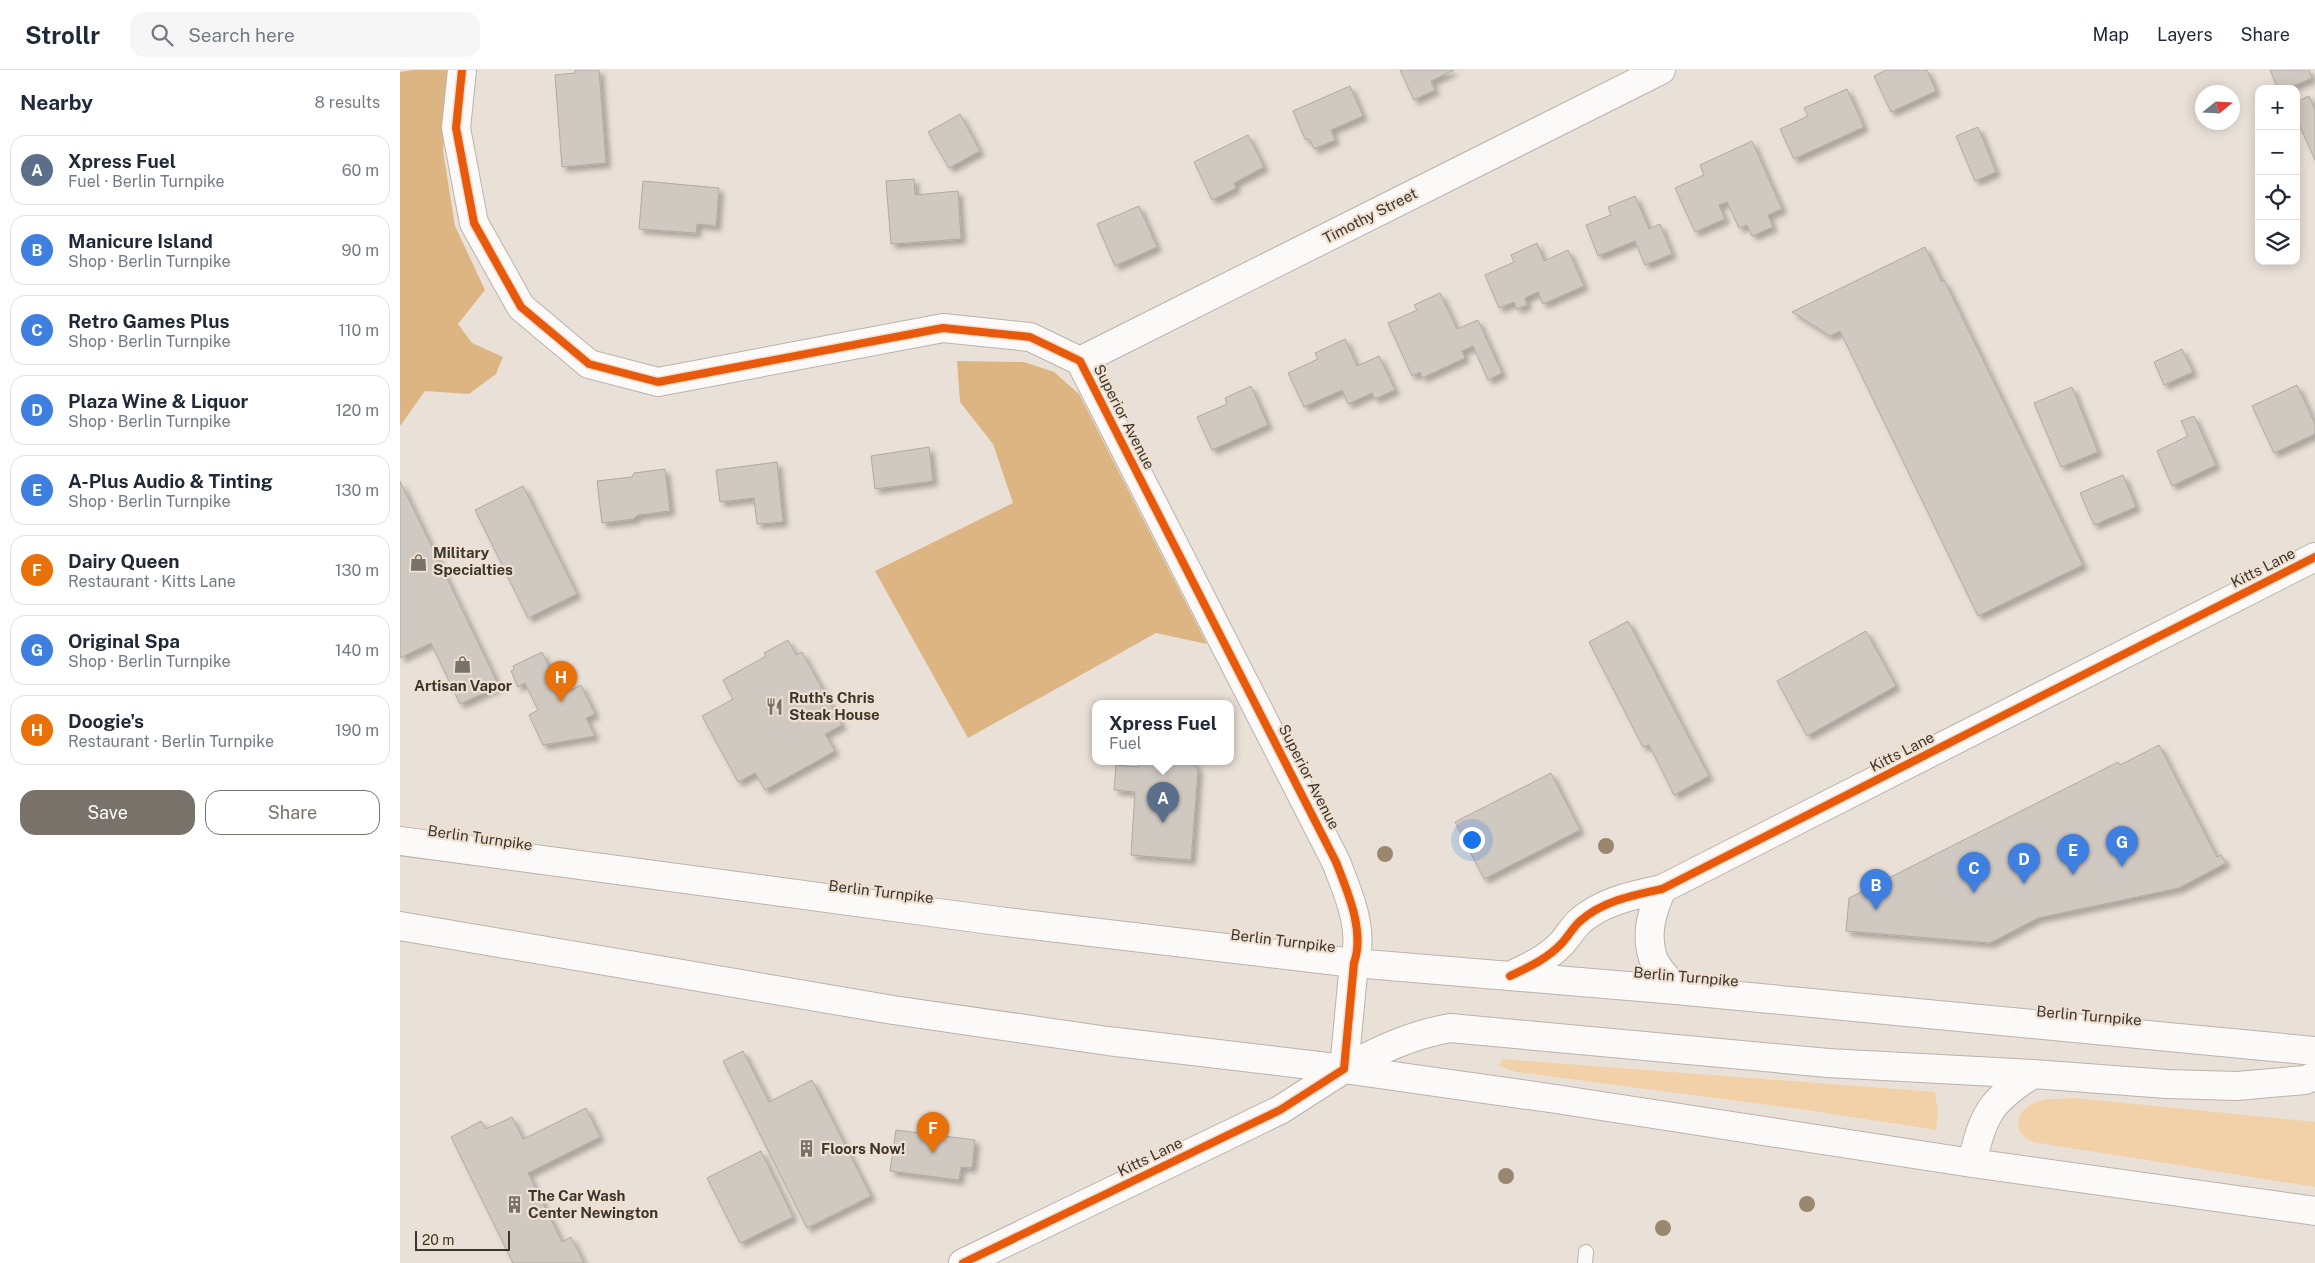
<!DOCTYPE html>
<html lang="en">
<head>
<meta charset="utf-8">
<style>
	:root { --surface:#fff; --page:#f6f6f7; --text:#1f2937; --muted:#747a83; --line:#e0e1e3; --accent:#79726a }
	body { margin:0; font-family:"Public Sans",sans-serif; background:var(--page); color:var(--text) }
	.controls { position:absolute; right:15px; top:15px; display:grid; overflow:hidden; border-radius:10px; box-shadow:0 2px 12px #0003 }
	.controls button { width:45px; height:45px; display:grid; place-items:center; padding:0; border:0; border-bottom:1px solid var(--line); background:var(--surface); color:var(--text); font:25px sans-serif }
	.compass { position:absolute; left:1795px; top:15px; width:45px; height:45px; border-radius:50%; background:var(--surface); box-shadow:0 2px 12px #0003; rotate:72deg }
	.scale { position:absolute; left:15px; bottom:12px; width:95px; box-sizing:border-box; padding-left:5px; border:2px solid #3c3630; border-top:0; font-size:14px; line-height:18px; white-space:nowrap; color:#3c3630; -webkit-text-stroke:4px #f0e0d0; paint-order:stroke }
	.you { position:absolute; left:1071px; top:769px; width:18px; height:18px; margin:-12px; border:4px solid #fff; border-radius:50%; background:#1a73e8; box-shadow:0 0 0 8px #1a73e833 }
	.badge { display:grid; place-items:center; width:32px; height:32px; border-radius:50%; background:var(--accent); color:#fff; font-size:16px; font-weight:700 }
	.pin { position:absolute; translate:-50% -41px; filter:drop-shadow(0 1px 2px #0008) }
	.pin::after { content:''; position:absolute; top:26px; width:18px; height:15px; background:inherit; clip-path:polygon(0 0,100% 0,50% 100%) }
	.popup { position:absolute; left:692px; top:630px; width:142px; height:65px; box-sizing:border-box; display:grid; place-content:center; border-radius:10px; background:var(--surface); filter:drop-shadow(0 1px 4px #0005); font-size:16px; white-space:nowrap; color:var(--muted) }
	.popup b { font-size:19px; color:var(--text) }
	.popup::after { content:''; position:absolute; left:50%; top:100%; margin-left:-10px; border:10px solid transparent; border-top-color:var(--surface) }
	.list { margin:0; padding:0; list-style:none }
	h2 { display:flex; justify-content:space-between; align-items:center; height:65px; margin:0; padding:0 20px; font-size:21px }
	h2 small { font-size:16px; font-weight:400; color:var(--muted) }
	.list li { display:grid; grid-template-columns:32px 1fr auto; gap:15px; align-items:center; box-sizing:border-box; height:70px; margin:0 10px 10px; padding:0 10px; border:1px solid var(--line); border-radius:15px }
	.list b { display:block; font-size:19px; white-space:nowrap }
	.list p { margin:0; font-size:16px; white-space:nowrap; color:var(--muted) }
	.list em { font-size:16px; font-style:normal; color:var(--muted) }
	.actions { display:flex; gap:10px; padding:15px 20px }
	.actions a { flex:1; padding:11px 0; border:1px solid var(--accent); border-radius:15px; text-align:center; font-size:18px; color:var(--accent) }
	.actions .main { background:var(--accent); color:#fff }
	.icon { flex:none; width:28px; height:28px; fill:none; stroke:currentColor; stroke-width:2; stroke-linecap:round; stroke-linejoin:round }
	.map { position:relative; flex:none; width:1915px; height:1193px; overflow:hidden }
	header { display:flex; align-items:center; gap:30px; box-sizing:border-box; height:70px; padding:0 25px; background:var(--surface); border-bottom:1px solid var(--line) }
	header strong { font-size:24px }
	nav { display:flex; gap:28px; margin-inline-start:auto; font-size:18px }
	.search { width:350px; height:45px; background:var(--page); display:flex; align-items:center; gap:12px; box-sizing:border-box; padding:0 18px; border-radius:15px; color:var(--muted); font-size:19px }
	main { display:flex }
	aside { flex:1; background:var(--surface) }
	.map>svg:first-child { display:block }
	.green { fill:#f3d1a8 }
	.forest { fill:#ddb582 }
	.building { fill:#d0c9c2; stroke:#b1aaa3; filter:url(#shadow) }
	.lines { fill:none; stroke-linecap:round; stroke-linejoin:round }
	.lane-casing { stroke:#bab3ac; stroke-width:16 }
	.street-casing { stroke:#bab3ac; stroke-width:30 }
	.secondary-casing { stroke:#bab3ac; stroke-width:30 }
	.highway-casing { stroke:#bab3ac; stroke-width:30 }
	.lane { stroke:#fcfaf9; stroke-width:14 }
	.street { stroke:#fcfaf9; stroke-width:28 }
	.secondary { stroke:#fcfaf9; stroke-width:28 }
	.highway { stroke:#fcfaf9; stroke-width:28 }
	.cycleway-casing { stroke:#f0e0d0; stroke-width:11 }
	.cycleway { stroke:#e8590c; stroke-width:8 }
	.tree { fill:#9b8770 }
	.labels { text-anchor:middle; stroke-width:4.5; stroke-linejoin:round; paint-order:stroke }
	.street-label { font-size:15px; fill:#3c3630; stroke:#f0e0d0 }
	.poi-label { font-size:15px; font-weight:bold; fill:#3c3630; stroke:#f0e0d0; text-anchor:start }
</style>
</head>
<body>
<header>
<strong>Strollr</strong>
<div class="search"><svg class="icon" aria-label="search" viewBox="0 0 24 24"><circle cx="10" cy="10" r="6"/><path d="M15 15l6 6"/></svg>Search here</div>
<nav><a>Map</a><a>Layers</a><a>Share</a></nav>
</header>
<main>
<aside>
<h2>Nearby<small>8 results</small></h2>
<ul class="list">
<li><span class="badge" style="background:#5c6f8a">A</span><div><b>Xpress Fuel</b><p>Fuel · Berlin Turnpike</p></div><em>60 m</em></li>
<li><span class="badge" style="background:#3f7fe0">B</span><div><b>Manicure Island</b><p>Shop · Berlin Turnpike</p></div><em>90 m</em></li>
<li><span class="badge" style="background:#3f7fe0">C</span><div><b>Retro Games Plus</b><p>Shop · Berlin Turnpike</p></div><em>110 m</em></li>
<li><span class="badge" style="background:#3f7fe0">D</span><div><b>Plaza Wine &amp; Liquor</b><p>Shop · Berlin Turnpike</p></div><em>120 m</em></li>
<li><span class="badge" style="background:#3f7fe0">E</span><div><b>A-Plus Audio &amp; Tinting</b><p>Shop · Berlin Turnpike</p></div><em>130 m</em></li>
<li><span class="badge" style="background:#e8710a">F</span><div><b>Dairy Queen</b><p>Restaurant · Kitts Lane</p></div><em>130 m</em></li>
<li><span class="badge" style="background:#3f7fe0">G</span><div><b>Original Spa</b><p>Shop · Berlin Turnpike</p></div><em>140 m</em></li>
<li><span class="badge" style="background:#e8710a">H</span><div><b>Doogie's</b><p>Restaurant · Berlin Turnpike</p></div><em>190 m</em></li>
</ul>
<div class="actions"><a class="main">Save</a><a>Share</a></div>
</aside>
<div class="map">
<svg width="1915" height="1193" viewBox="0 0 1915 1193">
	<defs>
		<filter id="shadow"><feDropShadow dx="4.5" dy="4.5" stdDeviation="2.5" flood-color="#0004"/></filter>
	</defs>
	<rect width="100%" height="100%" fill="#e9e0d7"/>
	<!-- green -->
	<path class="green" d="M 1102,989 L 1535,1022 L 1538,1045 L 1536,1060 L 1400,1039 L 1116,1002 L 1100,996 Z
		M 1675,1028 L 1915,1052 L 1915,1117 L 1633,1072 C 1610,1063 1616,1040 1636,1032 C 1648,1028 1662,1029 1675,1028 Z"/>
	<!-- forest -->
	<path class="forest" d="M 14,0 L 49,0 L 43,81 L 55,156 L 85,220 L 58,254 L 72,273 L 103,287 L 96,304 L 69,324 L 25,321 L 0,356 L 0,2 Z
		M 557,291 L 624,292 L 654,302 L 679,324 L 807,574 L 756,563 L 568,668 L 475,501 L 613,433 L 593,374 L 560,332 Z"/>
	<!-- building -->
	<path class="building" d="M 175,0 L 199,0 L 206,93 L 162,97 L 155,5 L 175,3 Z
		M 1000,0 L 1054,0 L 1031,11 L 1035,20 L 1014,30 Z
		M 1486,0 L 1527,0 L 1536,21 L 1491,42 L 1474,6 Z
		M 1870,0 L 1909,0 L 1912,8 L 1886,19 L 1878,19 Z
		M 950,16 L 963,46 L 931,60 L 935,70 L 914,79 L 910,70 L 905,69 L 893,41 Z
		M 1447,19 L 1464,57 L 1394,89 L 1380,59 L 1408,46 L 1404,38 Z
		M 1909,26 L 1915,40 L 1915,90 L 1899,54 L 1896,55 L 1896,32 Z
		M 560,44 L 580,81 L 549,98 L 528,62 Z
		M 1578,57 L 1596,102 L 1575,111 L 1556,66 Z
		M 848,65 L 864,97 L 834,113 L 836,118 L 812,130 L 794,92 Z
		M 1352,71 L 1382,139 L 1368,145 L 1373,157 L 1352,166 L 1347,155 L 1339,158 L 1327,132 L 1319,135 L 1325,149 L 1295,162 L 1275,118 L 1304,105 L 1300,95 Z
		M 514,109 L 515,125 L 558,121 L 561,169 L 491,174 L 486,111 Z
		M 243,111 L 319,118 L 316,156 L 297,154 L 296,163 L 239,159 Z
		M 1235,126 L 1249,159 L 1260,154 L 1272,184 L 1245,195 L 1235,171 L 1198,186 L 1186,155 L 1211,145 L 1208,137 Z
		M 739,136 L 757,177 L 715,196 L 697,154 Z
		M 1137,173 L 1144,191 L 1168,180 L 1184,216 L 1143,234 L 1138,222 L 1125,228 L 1127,235 L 1117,239 L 1114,232 L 1099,238 L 1085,205 L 1114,192 L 1111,185 Z
		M 1525,177 L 1542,212 L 1544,210 L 1683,495 L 1578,546 L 1440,261 L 1430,266 L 1392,242 Z
		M 1040,223 L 1057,259 L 1078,250 L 1102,303 L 1088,310 L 1073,276 L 1062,281 L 1065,288 L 1022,308 L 1020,302 L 1012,306 L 988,253 L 1017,240 L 1014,235 Z
		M 945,269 L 957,296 L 979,286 L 995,320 L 975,329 L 972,323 L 948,334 L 942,320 L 904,337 L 888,303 L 918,289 L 915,283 Z
		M 1782,279 L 1793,302 L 1764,315 L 1754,292 Z
		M 1897,315 L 1915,354 L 1915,364 L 1874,383 L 1852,336 Z
		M 851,316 L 868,355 L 812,380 L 797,347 L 827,334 L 825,328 Z
		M 1672,317 L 1698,382 L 1661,397 L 1634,333 Z
		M 1794,346 L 1816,395 L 1772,416 L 1757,381 L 1788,366 L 1781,351 Z
		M 529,377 L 533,411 L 475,419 L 471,386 Z
		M 377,392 L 383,452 L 357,454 L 354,428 L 320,432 L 316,400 Z
		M 265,399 L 270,441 L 238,445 L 234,449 L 202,453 L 197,411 L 232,407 L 234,403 Z
		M 1723,405 L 1736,437 L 1694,455 L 1680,423 Z
		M 0,411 L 99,616 L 60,634 L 31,573 L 0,588 Z
		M 123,416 L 177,524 L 128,548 L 75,440 Z
		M 1228,551 L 1309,706 L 1274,725 L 1249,675 L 1243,677 L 1189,572 Z
		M 1466,561 L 1496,616 L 1407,666 L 1377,611 Z
		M 388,570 L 396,585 L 402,582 L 442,655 L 425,664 L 435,681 L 365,720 L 355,703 L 338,712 L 302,646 L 333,629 L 323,610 L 366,586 L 364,583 Z
		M 142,582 L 150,599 L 153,598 L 165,623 L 181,615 L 195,644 L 186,648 L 195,666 L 143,675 L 129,645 L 138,640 L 125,613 L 118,617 L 111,601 L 114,599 L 113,596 Z
		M 1759,675 L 1817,787 L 1821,785 L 1826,793 L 1779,818 L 1638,848 L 1590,873 L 1446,861 L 1449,828 L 1718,692 L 1720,695 Z
		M 739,692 L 794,692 L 798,700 L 791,790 L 731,785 L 735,722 L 714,720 L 716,695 L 739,697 Z
		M 1151,703 L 1180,760 L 1084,809 L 1055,752 Z
		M 343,981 L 369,1032 L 412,1010 L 471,1126 L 407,1158 L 323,991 Z
		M 186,1038 L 200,1067 L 128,1103 L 162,1172 L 171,1167 L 184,1193 L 113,1193 L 51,1067 L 81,1051 L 86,1059 L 112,1047 L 123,1069 Z
		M 496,1060 L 575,1070 L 572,1098 L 561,1097 L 559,1110 L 490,1101 Z
		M 361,1081 L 393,1147 L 340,1173 L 307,1108 Z"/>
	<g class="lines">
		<defs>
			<path id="lane" d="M 1185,1193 L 1186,1182"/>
			<path id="street" d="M 62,0 L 56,58 L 74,153 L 121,237 L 189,294 L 258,312 L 543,258 L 630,267 L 680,291 L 936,792 C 948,823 965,861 954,893
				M 680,291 L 1261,0
				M 1262,819 C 1252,842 1245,863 1253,888 C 1257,899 1269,910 1276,920
				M 1110,906 C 1129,897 1147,889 1162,873 C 1168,866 1173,858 1179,852 C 1202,831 1234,825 1262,819 L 1915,487"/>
			<path id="secondary" d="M 563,1193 L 880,1040 L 944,999 L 954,893"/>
			<path id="highway" d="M 0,771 L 598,851 L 954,893 L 1276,920 L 1915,981
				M 0,856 L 493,940 L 708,971 L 944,999 L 1156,1029 L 1572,1093 L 1915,1141
				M 944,999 C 979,980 1011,965 1050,958 L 1428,993 L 1633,1004 L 1767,1014 L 1837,1016 L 1905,1010 L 1915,1006
				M 1572,1093 C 1583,1044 1591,1030 1633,1004"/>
		</defs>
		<!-- lane casing -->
		<use href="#lane" class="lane-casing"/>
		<!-- street casing -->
		<use href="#street" class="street-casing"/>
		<!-- secondary casing -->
		<use href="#secondary" class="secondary-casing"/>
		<!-- highway casing -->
		<use href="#highway" class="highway-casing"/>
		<!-- lane -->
		<use href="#lane" class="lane"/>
		<!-- street -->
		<use href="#street" class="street"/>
		<!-- secondary -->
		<use href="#secondary" class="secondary"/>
		<!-- highway -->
		<use href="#highway" class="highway"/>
		<defs>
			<path id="cycleway" d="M 62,0 L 56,58 L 74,153 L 121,237 L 189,294 L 258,312 L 543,258 L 630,267 L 680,291 L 936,792 C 948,823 965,861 954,893 L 944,999 L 880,1040 L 563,1193
				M 1110,906 C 1129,897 1147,889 1162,873 C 1168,866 1173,858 1179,852 C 1202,831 1234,825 1262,819 L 1915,487"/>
		</defs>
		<!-- cycleway casing -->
		<use href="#cycleway" class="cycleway-casing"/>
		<!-- cycleway -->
		<use href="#cycleway" class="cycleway"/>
	</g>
	<!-- trees -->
	<g class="tree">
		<circle cx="1206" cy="776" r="8"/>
		<circle cx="985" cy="784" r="8"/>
		<circle cx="1106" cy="1106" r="8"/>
		<circle cx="1407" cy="1134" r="8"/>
		<circle cx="1263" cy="1158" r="8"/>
	</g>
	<!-- icons -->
	<defs>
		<symbol id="shop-bare" viewBox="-9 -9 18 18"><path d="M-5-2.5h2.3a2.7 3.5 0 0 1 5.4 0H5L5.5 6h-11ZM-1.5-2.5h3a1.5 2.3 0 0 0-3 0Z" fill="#79726a" stroke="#f0e0d0" stroke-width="2.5" paint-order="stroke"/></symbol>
		<symbol id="restaurant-bare" viewBox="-9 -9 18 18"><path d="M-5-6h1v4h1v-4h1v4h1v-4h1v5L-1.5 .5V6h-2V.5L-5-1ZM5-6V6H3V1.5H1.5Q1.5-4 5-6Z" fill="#79726a" stroke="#f0e0d0" stroke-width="2.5" paint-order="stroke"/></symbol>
		<symbol id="building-bare" viewBox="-9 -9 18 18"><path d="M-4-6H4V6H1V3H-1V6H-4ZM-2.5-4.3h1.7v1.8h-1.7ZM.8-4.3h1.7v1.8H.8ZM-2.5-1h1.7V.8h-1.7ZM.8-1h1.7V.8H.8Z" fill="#79726a" stroke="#f0e0d0" stroke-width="2.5" paint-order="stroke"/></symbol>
	</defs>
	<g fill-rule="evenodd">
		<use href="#shop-bare" x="6" y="480" width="25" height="25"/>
		<use href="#shop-bare" x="50" y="582" width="25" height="25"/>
		<use href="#restaurant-bare" x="362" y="624" width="25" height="25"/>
		<use href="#building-bare" x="394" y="1066" width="25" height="25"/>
		<use href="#building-bare" x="102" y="1122" width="25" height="25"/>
	</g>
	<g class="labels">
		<!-- street labels -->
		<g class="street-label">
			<text transform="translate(970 146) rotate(-27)" y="5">Timothy Street</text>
			<text transform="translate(724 347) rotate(63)" y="5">Superior Avenue</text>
			<text transform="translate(1863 498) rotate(-27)" y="5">Kitts Lane</text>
			<text transform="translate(1502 682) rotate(-27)" y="5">Kitts Lane</text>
			<text transform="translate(909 707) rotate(63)" y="5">Superior Avenue</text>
			<text transform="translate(80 768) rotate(8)" y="5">Berlin Turnpike</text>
			<text transform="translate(481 822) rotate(7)" y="5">Berlin Turnpike</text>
			<text transform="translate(883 871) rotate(7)" y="5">Berlin Turnpike</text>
			<text transform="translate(1286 907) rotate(5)" y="5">Berlin Turnpike</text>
			<text transform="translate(1689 946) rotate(5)" y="5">Berlin Turnpike</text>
			<text transform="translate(750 1087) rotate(-26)" y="5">Kitts Lane</text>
		</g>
		<!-- poi labels -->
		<g class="poi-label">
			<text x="33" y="488">Military<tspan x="33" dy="17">Specialties</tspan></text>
			<text x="63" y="621" text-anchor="middle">Artisan Vapor</text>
			<text x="389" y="633">Ruth's Chris<tspan x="389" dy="17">Steak House</tspan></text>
			<text x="421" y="1084">Floors Now!</text>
			<text x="128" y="1131">The Car Wash<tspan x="128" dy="17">Center Newington</tspan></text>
		</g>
	</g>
</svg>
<div class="controls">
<button>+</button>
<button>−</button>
<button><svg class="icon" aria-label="locate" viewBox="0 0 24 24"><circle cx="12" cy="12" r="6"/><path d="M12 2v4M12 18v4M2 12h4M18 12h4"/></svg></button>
<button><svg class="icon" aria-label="layers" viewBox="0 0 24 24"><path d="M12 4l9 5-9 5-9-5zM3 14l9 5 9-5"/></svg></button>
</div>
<svg class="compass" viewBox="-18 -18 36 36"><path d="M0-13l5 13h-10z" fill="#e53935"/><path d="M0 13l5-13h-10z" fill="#747a83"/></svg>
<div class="scale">20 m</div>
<div class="you"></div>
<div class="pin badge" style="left:763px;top:753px;background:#5c6f8a">A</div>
<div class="popup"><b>Xpress Fuel</b>Fuel</div>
<div class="pin badge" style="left:1476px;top:840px;background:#3f7fe0">B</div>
<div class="pin badge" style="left:1574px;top:823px;background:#3f7fe0">C</div>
<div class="pin badge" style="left:1624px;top:814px;background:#3f7fe0">D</div>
<div class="pin badge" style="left:1673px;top:805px;background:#3f7fe0">E</div>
<div class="pin badge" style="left:533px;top:1083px;background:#e8710a">F</div>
<div class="pin badge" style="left:1722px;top:797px;background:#3f7fe0">G</div>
<div class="pin badge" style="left:161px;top:632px;background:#e8710a">H</div>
</div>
</main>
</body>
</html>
